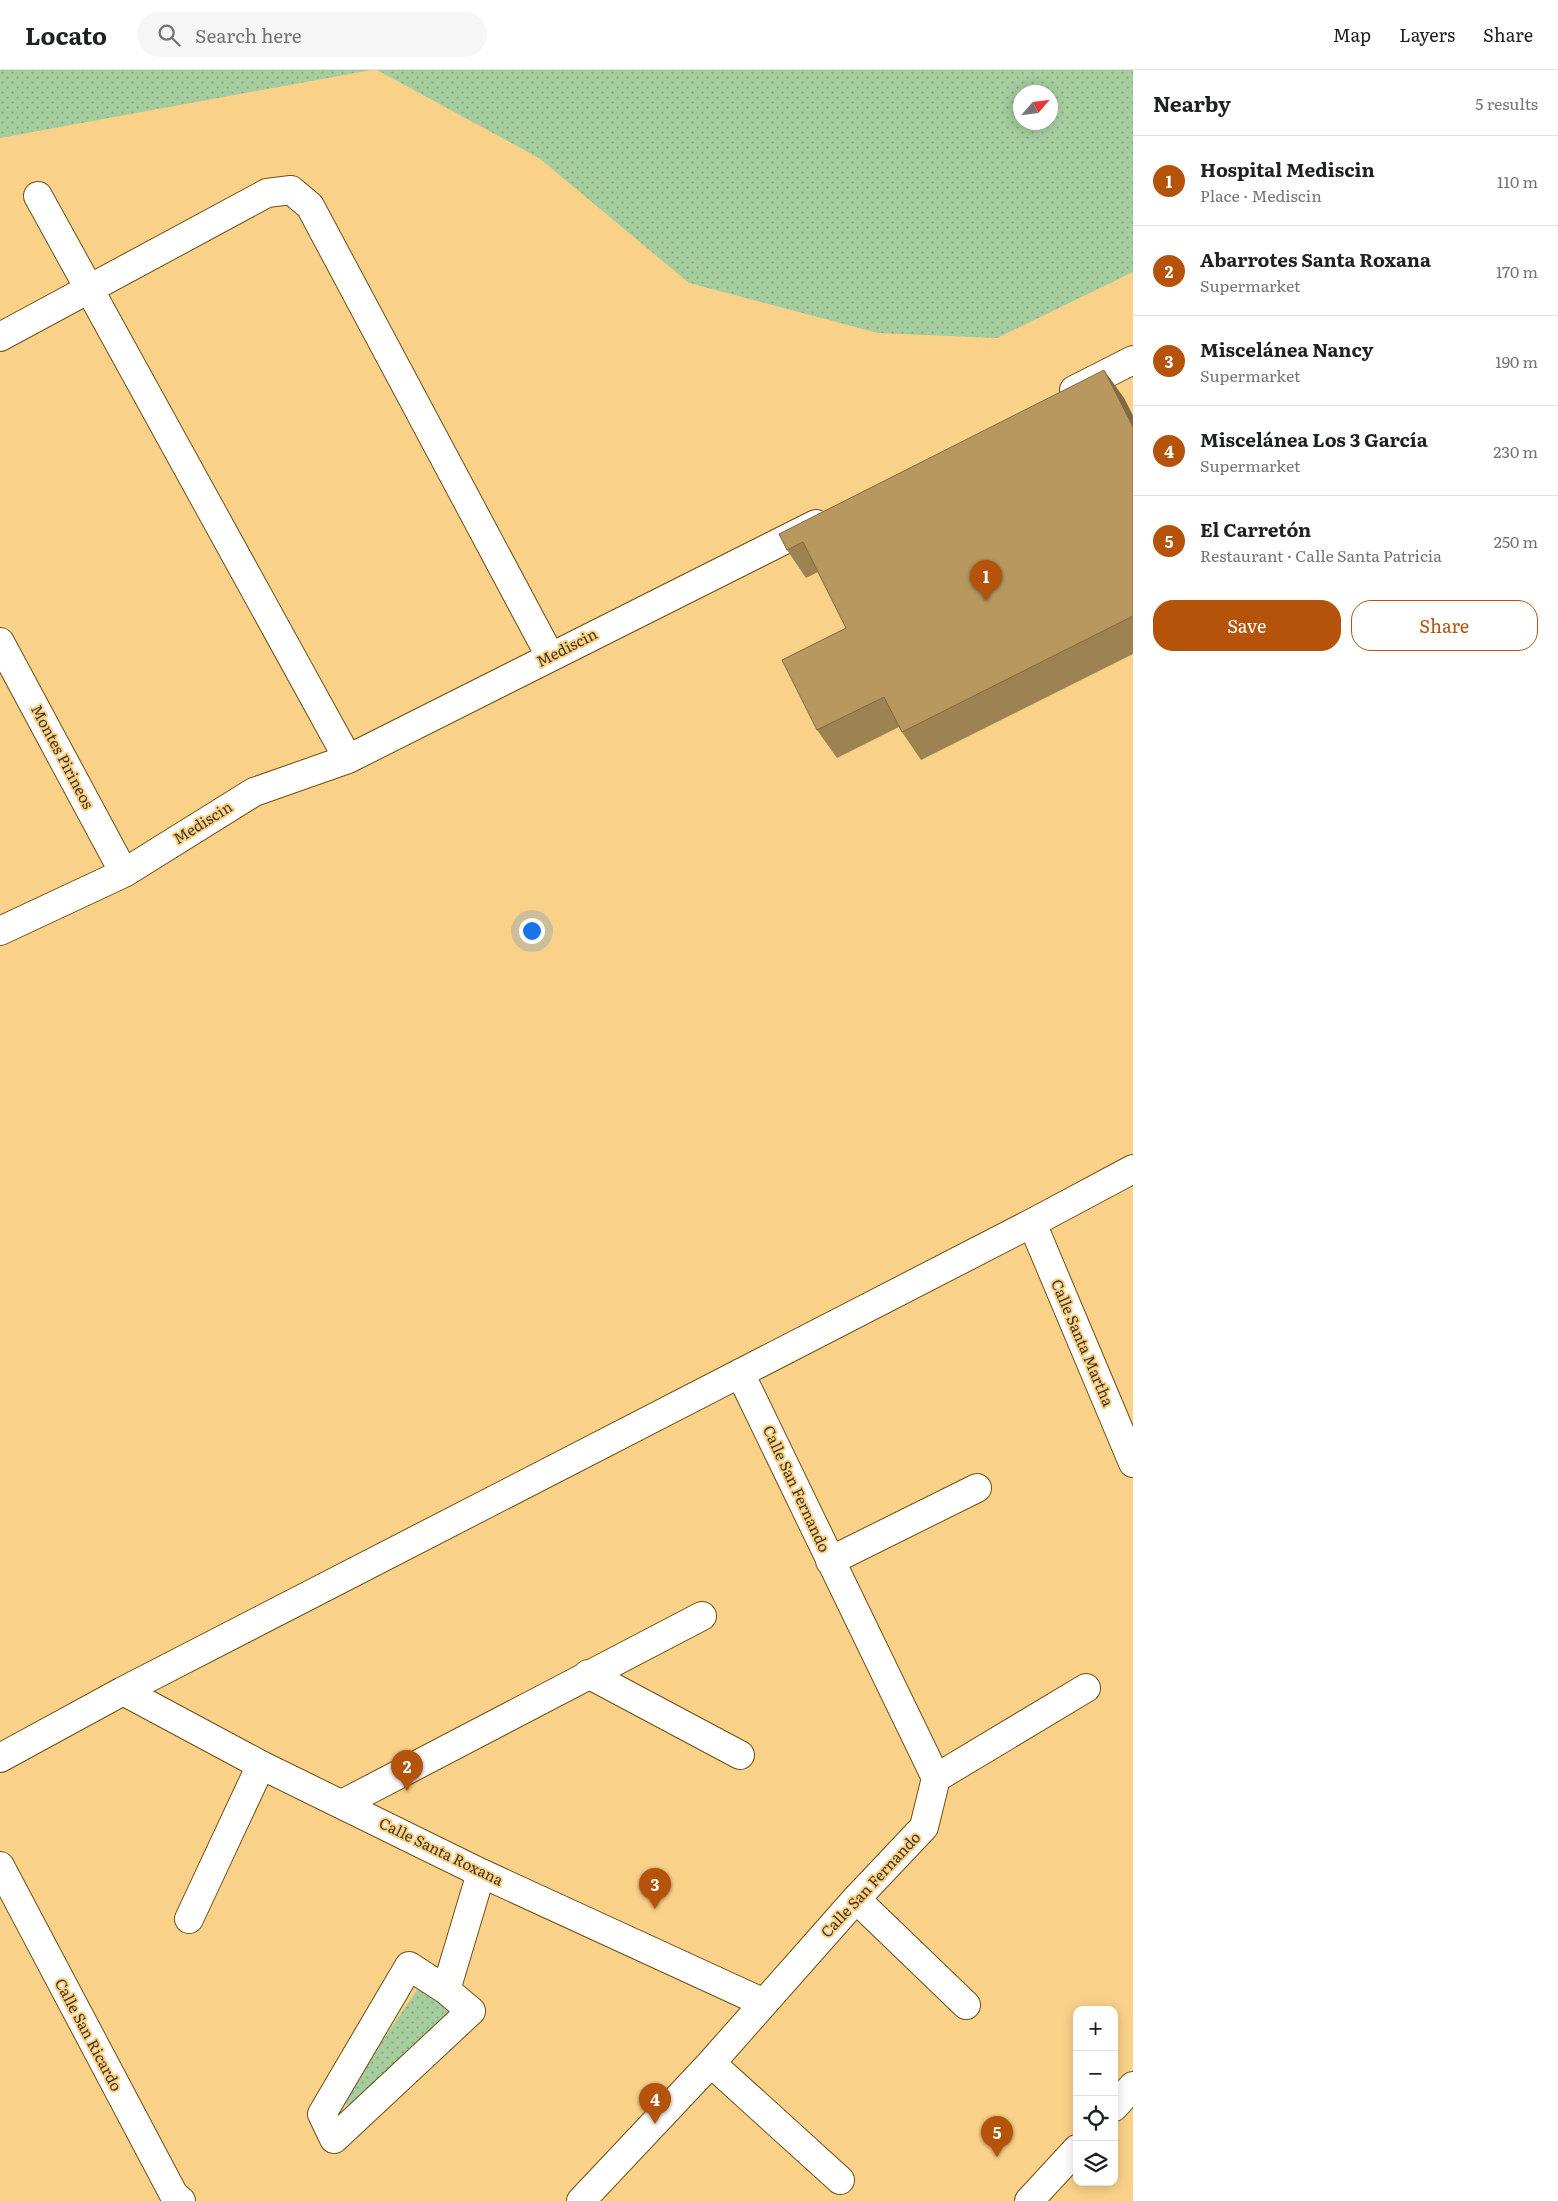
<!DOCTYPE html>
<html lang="en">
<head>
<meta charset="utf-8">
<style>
	:root { --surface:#fff; --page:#f6f6f6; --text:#202124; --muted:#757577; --line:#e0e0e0; --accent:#b45309 }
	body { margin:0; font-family:Literata,serif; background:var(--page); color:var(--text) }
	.controls { position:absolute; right:15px; bottom:15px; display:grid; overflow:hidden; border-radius:10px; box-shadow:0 2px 12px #0003 }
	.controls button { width:45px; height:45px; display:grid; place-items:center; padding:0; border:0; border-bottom:1px solid var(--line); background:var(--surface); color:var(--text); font:25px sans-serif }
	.compass { position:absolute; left:1013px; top:15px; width:45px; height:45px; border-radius:50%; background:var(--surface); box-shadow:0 2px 12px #0003; rotate:62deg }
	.you { position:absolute; left:531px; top:860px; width:18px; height:18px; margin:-12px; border:4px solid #fff; border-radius:50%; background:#1a73e8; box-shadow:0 0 0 8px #1a73e833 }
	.badge { display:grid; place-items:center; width:32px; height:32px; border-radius:50%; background:var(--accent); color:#fff; font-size:16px; font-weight:700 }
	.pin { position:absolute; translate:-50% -41px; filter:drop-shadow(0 1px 2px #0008) }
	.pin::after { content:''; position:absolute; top:26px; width:18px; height:15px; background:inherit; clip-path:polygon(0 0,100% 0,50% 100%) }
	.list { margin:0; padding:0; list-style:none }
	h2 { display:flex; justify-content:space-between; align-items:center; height:65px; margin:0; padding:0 20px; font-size:21px }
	h2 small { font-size:16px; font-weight:400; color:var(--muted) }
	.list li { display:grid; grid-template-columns:32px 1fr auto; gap:15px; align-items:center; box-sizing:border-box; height:90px; padding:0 20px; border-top:1px solid var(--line) }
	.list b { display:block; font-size:19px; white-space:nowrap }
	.list p { margin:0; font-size:16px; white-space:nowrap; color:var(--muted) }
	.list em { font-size:16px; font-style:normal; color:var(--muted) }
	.actions { display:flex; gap:10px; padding:15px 20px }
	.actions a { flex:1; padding:11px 0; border:1px solid var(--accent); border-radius:20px; text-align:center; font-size:18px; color:var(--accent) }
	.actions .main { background:var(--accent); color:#fff }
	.icon { flex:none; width:28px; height:28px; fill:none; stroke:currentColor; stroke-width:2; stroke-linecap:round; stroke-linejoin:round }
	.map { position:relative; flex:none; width:1133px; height:2131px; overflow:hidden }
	header { display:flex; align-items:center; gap:30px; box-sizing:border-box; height:70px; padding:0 25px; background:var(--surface); border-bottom:1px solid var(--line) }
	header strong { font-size:24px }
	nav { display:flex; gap:28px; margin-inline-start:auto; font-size:18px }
	.search { width:350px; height:45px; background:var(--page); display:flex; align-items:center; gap:12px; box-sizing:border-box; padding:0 18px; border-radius:28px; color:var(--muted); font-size:19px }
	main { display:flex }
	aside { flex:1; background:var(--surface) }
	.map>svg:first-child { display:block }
	.grass { fill:url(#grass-dots); fill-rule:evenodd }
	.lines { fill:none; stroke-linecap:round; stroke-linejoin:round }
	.street-casing { stroke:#6c5017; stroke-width:30 }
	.street { stroke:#fff; stroke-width:28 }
	.wall { fill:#9e8352 }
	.shaded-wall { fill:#816a42 }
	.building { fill:#b8985f; stroke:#816a42 }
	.labels { text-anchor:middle; stroke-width:4; stroke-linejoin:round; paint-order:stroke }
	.street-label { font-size:15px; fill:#453517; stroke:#fad189 }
</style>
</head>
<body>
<header>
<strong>Locato</strong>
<div class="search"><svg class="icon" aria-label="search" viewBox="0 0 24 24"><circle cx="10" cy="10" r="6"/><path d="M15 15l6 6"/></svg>Search here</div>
<nav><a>Map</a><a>Layers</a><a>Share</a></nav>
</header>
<main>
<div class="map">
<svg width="1133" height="2131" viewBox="0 0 1133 2131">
	<defs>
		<pattern id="grass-dots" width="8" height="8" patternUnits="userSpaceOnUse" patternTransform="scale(1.25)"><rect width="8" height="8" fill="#a5cd9e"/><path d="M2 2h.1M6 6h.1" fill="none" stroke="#88a780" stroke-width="1.8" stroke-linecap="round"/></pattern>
	</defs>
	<rect width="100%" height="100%" fill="#fad189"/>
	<!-- grass -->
	<path class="grass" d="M 0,0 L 371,0 L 0,68 Z
		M 377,0 L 1133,0 L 1133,202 L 997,268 L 878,263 L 689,213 L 539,88 ZM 1050,22 L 1050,52 L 1021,52 L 1021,22 Z
		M 421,1914 L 454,1936 L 356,2035 L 340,2034 Z"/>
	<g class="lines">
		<defs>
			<path id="street" d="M 38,126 L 348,689
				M 0,267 L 267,123 L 291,120 L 310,136 L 550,586
				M 1074,320 L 1133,290
				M 0,572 L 124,803
				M 0,861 L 124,803 L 254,722 L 348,689 L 816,454
				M 1032,1153 L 1133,1393
				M 830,1491 L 977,1418
				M 588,1604 L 740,1685
				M 123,1621 L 261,1695 L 481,1803 L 764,1933
				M 0,1688 L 123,1621 L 1032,1153 L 1133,1099
				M 936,1708 L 1086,1618
				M 342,1734 L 702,1546
				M 0,1796 L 174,2125 L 181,2131
				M 856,1829 L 966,1935
				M 189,1849 L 261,1695
				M 409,1896 L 446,1920 L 471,1941 L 334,2069 L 322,2044 Z
				M 446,1920 L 481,1803
				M 711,1993 L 840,2110
				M 1114,2037 L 1133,2016
				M 581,2131 L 711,1993 L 856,1829 L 924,1757 L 936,1708 L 740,1303
				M 1029,2131 L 1077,2079"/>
		</defs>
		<!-- street casing -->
		<use href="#street" class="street-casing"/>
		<!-- street -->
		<use href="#street" class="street"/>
	</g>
	<!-- wall -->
	<path class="wall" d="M 1124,328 L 1133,346 L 1133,584 L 921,690 L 902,662 L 899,657 L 837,688 L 817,660 L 846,558 L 818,502 L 806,508 L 787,480 L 779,464 Z"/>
	<!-- shaded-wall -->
	<path class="shaded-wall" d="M 1104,300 L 1124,328 L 1133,346 L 1133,357 Z"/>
	<!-- building -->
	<path class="building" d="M 1104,300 L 1133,357 L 1133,546 L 902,662 L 884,627 L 817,660 L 782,590 L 846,558 L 803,472 L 787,480 L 779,464 Z"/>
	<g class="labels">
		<!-- street labels -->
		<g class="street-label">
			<text transform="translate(567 578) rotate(-27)" y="5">Mediscin</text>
			<text transform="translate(62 687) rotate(62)" y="5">Montes Pirineos</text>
			<text transform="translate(203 753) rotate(-32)" y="5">Mediscin</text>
			<text transform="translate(1082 1273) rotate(67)" y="5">Calle Santa Martha</text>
			<text transform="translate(796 1419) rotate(65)" y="5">Calle San Fernando</text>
			<text transform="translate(441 1782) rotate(26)" y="5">Calle Santa Roxana</text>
			<text transform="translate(871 1815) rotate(-47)" y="5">Calle San Fernando</text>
			<text transform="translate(88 1965) rotate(62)" y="5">Calle San Ricardo</text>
		</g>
	</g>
</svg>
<div class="controls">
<button>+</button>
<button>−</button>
<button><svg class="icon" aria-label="locate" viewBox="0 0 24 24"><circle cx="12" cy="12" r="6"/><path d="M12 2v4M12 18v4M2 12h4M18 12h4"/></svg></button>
<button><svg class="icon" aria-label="layers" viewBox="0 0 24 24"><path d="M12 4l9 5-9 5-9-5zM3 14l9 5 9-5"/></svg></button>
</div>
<svg class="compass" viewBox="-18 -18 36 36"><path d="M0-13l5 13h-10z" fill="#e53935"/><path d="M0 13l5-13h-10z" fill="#757577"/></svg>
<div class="you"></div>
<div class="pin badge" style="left:986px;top:531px">1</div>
<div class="pin badge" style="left:407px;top:1721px">2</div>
<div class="pin badge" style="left:655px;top:1839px">3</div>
<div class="pin badge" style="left:655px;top:2054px">4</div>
<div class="pin badge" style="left:997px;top:2087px">5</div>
</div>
<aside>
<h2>Nearby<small>5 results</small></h2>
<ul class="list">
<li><span class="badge">1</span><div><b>Hospital Mediscin</b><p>Place · Mediscin</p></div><em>110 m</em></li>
<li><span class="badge">2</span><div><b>Abarrotes Santa Roxana</b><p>Supermarket</p></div><em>170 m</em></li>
<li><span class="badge">3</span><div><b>Miscelánea Nancy</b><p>Supermarket</p></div><em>190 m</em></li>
<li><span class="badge">4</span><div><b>Miscelánea Los 3 García</b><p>Supermarket</p></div><em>230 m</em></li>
<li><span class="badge">5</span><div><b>El Carretón</b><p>Restaurant · Calle Santa Patricia</p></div><em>250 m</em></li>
</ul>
<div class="actions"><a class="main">Save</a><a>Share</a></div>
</aside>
</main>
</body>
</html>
